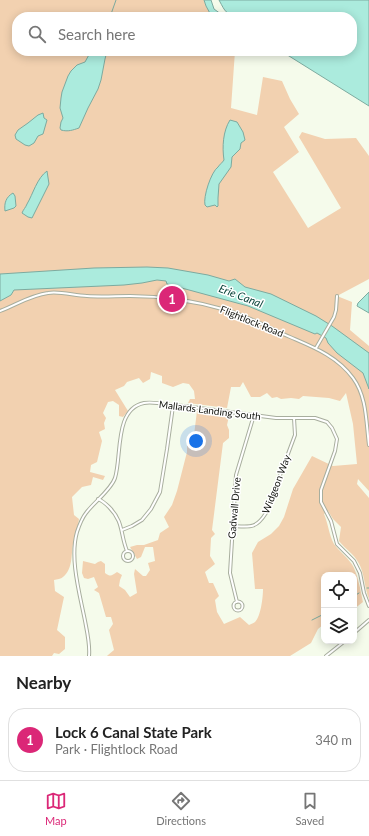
<!DOCTYPE html>
<html lang="en">
<head>
<meta charset="utf-8">
<style>
	:root { --surface:#fff; --page:#f2f2f2; --text:#222; --muted:#767676; --line:#e0e0e0; --accent:#db2777 }
	body { margin:0; font-family:Lato,sans-serif; background:var(--page); color:var(--text) }
	.controls { position:absolute; right:12px; bottom:12px; display:grid; overflow:hidden; border-radius:8px; box-shadow:0 2px 10px #0003 }
	.controls button { width:36px; height:36px; display:grid; place-items:center; padding:0; border:0; border-bottom:1px solid var(--line); background:var(--surface); color:var(--text); font:20px sans-serif }
	.you { position:absolute; left:196px; top:441px; width:14px; height:14px; margin:-10px; border:3px solid #fff; border-radius:50%; background:#1a73e8; box-shadow:0 0 0 6px #1a73e833 }
	.badge { display:grid; place-items:center; width:26px; height:26px; border-radius:50%; background:var(--accent); color:#fff; font-size:13px; font-weight:700 }
	.pin { position:absolute; translate:-50% -50%; border:2px solid #fff; box-shadow:0 1px 4px #0006 }
	.list { margin:0; padding:0; list-style:none }
	h2 { display:flex; justify-content:space-between; align-items:center; height:52px; margin:0; padding:0 16px; font-size:17px }
	h2 small { font-size:13px; font-weight:400; color:var(--muted) }
	.list li { display:grid; grid-template-columns:26px 1fr auto; gap:12px; align-items:center; box-sizing:border-box; height:64px; margin:0 8px 8px; padding:0 8px; border:1px solid var(--line); border-radius:16px }
	.list b { display:block; font-size:15px; white-space:nowrap }
	.list p { margin:0; font-size:13px; white-space:nowrap; color:var(--muted) }
	.list em { font-size:13px; font-style:normal; color:var(--muted) }
	.icon { flex:none; width:22px; height:22px; fill:none; stroke:currentColor; stroke-width:2; stroke-linecap:round; stroke-linejoin:round }
	.map { position:relative; flex:none; width:369px; height:656px; overflow:hidden }
	.search { position:absolute; background:var(--surface); box-shadow:0 2px 10px #0003; left:12px; right:12px; top:12px; height:44px; display:flex; align-items:center; gap:10px; box-sizing:border-box; padding:0 14px; border-radius:16px; color:var(--muted); font-size:15px }
	.sheet { height:124px; background:var(--surface) }
	nav { display:flex; justify-content:space-around; align-items:center; box-sizing:border-box; height:56px; border-top:1px solid var(--line); background:var(--surface); font-size:11px; color:var(--muted) }
	nav a { display:grid; justify-items:center; gap:2px }
	nav .on { color:var(--accent) }
	.map>svg:first-child { display:block }
	.green { fill:#f2d1b0 }
	.water { fill:#abebdd; stroke:#7daa9f }
	.lines { fill:none; stroke-linecap:round; stroke-linejoin:round }
	.stream { stroke:#7daa9f; stroke-width:1 }
	.street-casing { stroke:#a8ae9e; stroke-width:4 }
	.street { stroke:#fff; stroke-width:2 }
	.labels { text-anchor:middle; stroke-width:3; stroke-linejoin:round; paint-order:stroke }
	.street-label { font-size:10px; fill:#11130e; stroke:#fff }
	.water-label { font-size:11px; font-style:italic; fill:#084239; stroke:#fff }
</style>
</head>
<body>
<div class="map">
<svg width="369" height="656" viewBox="0 0 369 656">
	<rect width="100%" height="100%" fill="#f5fbeb"/>
	<!-- green -->
	<path class="green" d="M 0,0 L 204,0 L 206,6 L 212,17 L 17,17 L 17,51 L 235,51 L 231,108 L 257,115 L 263,77 L 282,81 L 290,99 L 299,114 L 284,127 L 299,152 L 273,172 L 308,228 L 341,208 L 299,137 L 302,132 L 325,139 L 356,138 L 369,156 L 369,279 L 337,296 L 352,302 L 350,330 L 369,346 L 369,491 L 358,479 L 357,484 L 369,498 L 369,599 C 364,587 365,573 358,562 C 354,554 345,549 339,541 L 341,527 L 333,519 L 328,511 L 324,514 C 328,523 329,535 334,544 C 339,551 346,556 351,563 C 357,570 361,592 363,602 L 354,609 L 354,575 L 324,575 L 324,624 L 318,629 L 311,643 L 290,656 L 107,656 L 108,655 L 114,650 L 109,630 L 113,624 L 111,617 L 106,617 L 99,593 L 94,590 L 98,587 L 94,577 L 88,579 L 84,578 L 82,573 L 83,561 L 95,564 L 98,562 L 101,561 L 105,564 L 105,573 C 111,577 111,576 117,572 L 122,575 L 120,580 L 119,586 L 125,590 L 130,597 L 137,593 L 134,574 L 135,569 L 143,576 L 146,576 L 150,570 L 148,563 L 155,561 L 153,547 L 145,547 L 141,557 L 137,559 L 130,547 L 137,545 L 144,545 L 158,540 L 160,533 L 169,527 L 164,517 L 172,505 L 177,491 L 187,452 L 187,437 L 194,435 L 197,411 L 229,416 L 227,425 L 229,430 L 229,438 L 223,443 L 212,530 L 215,534 L 211,538 L 210,556 L 215,564 L 205,572 L 209,583 L 213,583 L 219,596 L 215,600 L 217,612 L 224,624 L 240,617 L 249,625 C 251,624 254,623 255,622 C 261,616 263,597 263,589 L 255,589 L 252,553 L 258,542 L 271,534 L 279,526 L 284,517 L 293,489 L 312,456 L 333,466 L 357,464 L 353,424 L 346,393 L 340,401 L 329,398 L 303,396 L 299,399 L 291,398 L 281,399 L 277,397 L 272,398 L 267,393 L 260,397 L 251,397 L 243,382 L 240,387 L 231,387 L 227,408 L 188,403 L 190,399 L 195,399 L 194,391 L 189,384 L 183,383 L 173,387 L 162,383 L 162,376 L 151,372 L 150,379 L 143,383 L 139,378 L 127,382 L 124,386 L 115,390 L 128,411 L 123,417 L 119,416 L 119,405 L 113,401 L 108,402 L 103,413 L 106,418 L 104,423 L 105,429 L 99,432 L 102,441 L 97,462 L 91,465 L 90,472 L 105,476 L 103,480 L 93,477 L 91,485 L 82,487 L 72,497 L 74,515 L 79,519 C 78,527 75,535 73,544 C 71,555 73,569 63,577 C 61,579 57,579 54,580 L 55,591 L 64,597 L 57,630 L 65,637 L 65,649 L 59,654 L 54,653 L 52,656 L 0,656 Z"/>
	<!-- water -->
	<path class="water" d="M 204,0 L 211,0 L 214,9 L 225,17 L 212,17 L 206,6 Z
		M 219,0 L 369,0 L 369,106 L 281,51 L 352,51 L 352,17 L 239,17 C 225,13 226,13 219,0 Z
		M 91,51 L 107,51 L 105,59 L 101,80 L 98,89 L 88,108 L 79,128 C 73,130 68,132 61,130 L 60,128 L 61,122 L 63,118 L 60,108 L 61,98 L 62,92 L 68,76 L 71,71 L 77,65 L 85,62 Z
		M 43,113 L 44,118 L 47,120 L 43,134 L 38,136 L 34,143 L 29,146 L 25,145 L 16,139 L 15,135 L 18,130 L 28,123 L 38,115 Z
		M 230,120 L 237,122 L 243,132 L 245,140 L 241,143 L 240,149 L 232,157 L 231,167 L 219,184 L 218,198 L 218,206 L 217,207 L 215,205 L 207,207 L 205,205 C 203,197 211,172 218,167 C 220,164 222,163 224,160 C 222,147 223,131 230,120 Z
		M 47,171 L 49,184 L 32,218 L 28,217 L 22,213 C 23,210 26,207 27,204 C 33,194 37,178 47,171 Z
		M 13,193 L 15,196 L 16,206 L 14,208 L 5,211 C 4,203 6,197 13,193 Z
		M 147,267 L 168,268 L 208,275 L 229,281 L 235,279 L 245,287 L 271,294 L 316,316 L 332,326 L 369,353 L 369,389 L 363,373 L 337,353 L 328,343 L 326,338 L 317,333 L 315,334 L 248,306 L 167,284 L 166,281 L 157,280 L 142,283 L 124,285 L 14,290 L 11,295 L 0,301 L 0,274 L 94,268 Z
		M 369,292 L 369,313 L 357,306 L 358,303 Z"/>
	<g class="lines">
		<!-- stream -->
		<path class="stream" d="M 110,17 L 116,0
			M 367,588 L 369,588
			M 354,596 L 359,593
			M 312,620 L 324,614"/>
		<defs>
			<path id="street" d="M 0,311 C 16,305 31,295 48,293 C 61,291 75,296 87,296 C 101,297 116,296 130,296 C 162,296 195,301 226,310 C 248,316 269,328 290,337 C 313,347 337,356 353,378 C 367,397 366,422 369,445
				M 316,348 L 334,317 L 336,310 L 337,296
				M 98,499 C 103,501 105,503 109,507 C 124,522 120,534 127,551
				M 233,526 C 250,527 256,529 266,513 L 295,435 L 294,418
				M 122,530 L 132,526 L 142,520 L 151,509 L 160,492 L 167,449 L 173,406
				M123 556a5 5 0 1 1 10 0a5 5 0 1 1-10 0Z
				M233.5 606a4.5 4.5 0 1 1 9 0a4.5 4.5 0 1 1-9 0Z
				M 237,602 L 230,573 L 236,475 L 254,415
				M 354,633 L 369,620
				M 89,656 C 90,646 88,636 86,626 C 81,598 69,560 77,532 C 79,526 82,518 86,513 C 94,502 111,490 115,478 C 122,456 114,409 144,403 C 156,401 171,406 184,406 L 276,418 L 315,418 L 327,422 L 332,428 L 337,439 L 335,451 L 321,490 L 321,502 L 331,521 L 337,544 L 354,561 L 360,573 L 364,593 L 369,606
				M 326,656 L 345,641"/>
		</defs>
		<!-- street casing -->
		<use href="#street" class="street-casing"/>
		<!-- street -->
		<use href="#street" class="street"/>
	</g>
	<g class="labels">
		<!-- street labels -->
		<g class="street-label">
			<text transform="translate(252 321) rotate(22)" y="4">Flightlock Road</text>
			<text transform="translate(210 410) rotate(7)" y="4">Mallards Landing South</text>
			<text transform="translate(276 484) rotate(-69)" y="4">Widgeon Way</text>
			<text transform="translate(234 508) rotate(-85)" y="4">Gadwall Drive</text>
		</g>
		<!-- water labels -->
		<g class="water-label">
			<text transform="translate(241 296) rotate(21)" y="4">Erie Canal</text>
		</g>
	</g>
</svg>
<div class="controls">
<button><svg class="icon" aria-label="locate" viewBox="0 0 24 24"><circle cx="12" cy="12" r="6"/><path d="M12 2v4M12 18v4M2 12h4M18 12h4"/></svg></button>
<button><svg class="icon" aria-label="layers" viewBox="0 0 24 24"><path d="M12 4l9 5-9 5-9-5zM3 14l9 5 9-5"/></svg></button>
</div>
<div class="you"></div>
<div class="pin badge" style="left:172px;top:299px">1</div>
<div class="search"><svg class="icon" aria-label="search" viewBox="0 0 24 24"><circle cx="10" cy="10" r="6"/><path d="M15 15l6 6"/></svg>Search here</div>
</div>
<section class="sheet">
<h2>Nearby<small></small></h2>
<ul class="list">
<li><span class="badge">1</span><div><b>Lock 6 Canal State Park</b><p>Park · Flightlock Road</p></div><em>340 m</em></li>
</ul>
</section>
<nav>
<a class="on"><svg class="icon" aria-label="map" viewBox="0 0 24 24"><path d="M3 6l6-2 6 2 6-2v14l-6 2-6-2-6 2zM9 4v14M15 6v14"/></svg>Map</a>
<a><svg class="icon" aria-label="directions" viewBox="0 0 24 24"><path d="M12 3l9 9-9 9-9-9zM9 14v-3h6M13 9l2 2-2 2"/></svg>Directions</a>
<a><svg class="icon" aria-label="saved" viewBox="0 0 24 24"><path d="M7 4h10v16l-5-4-5 4z"/></svg>Saved</a>
</nav>
</body>
</html>
